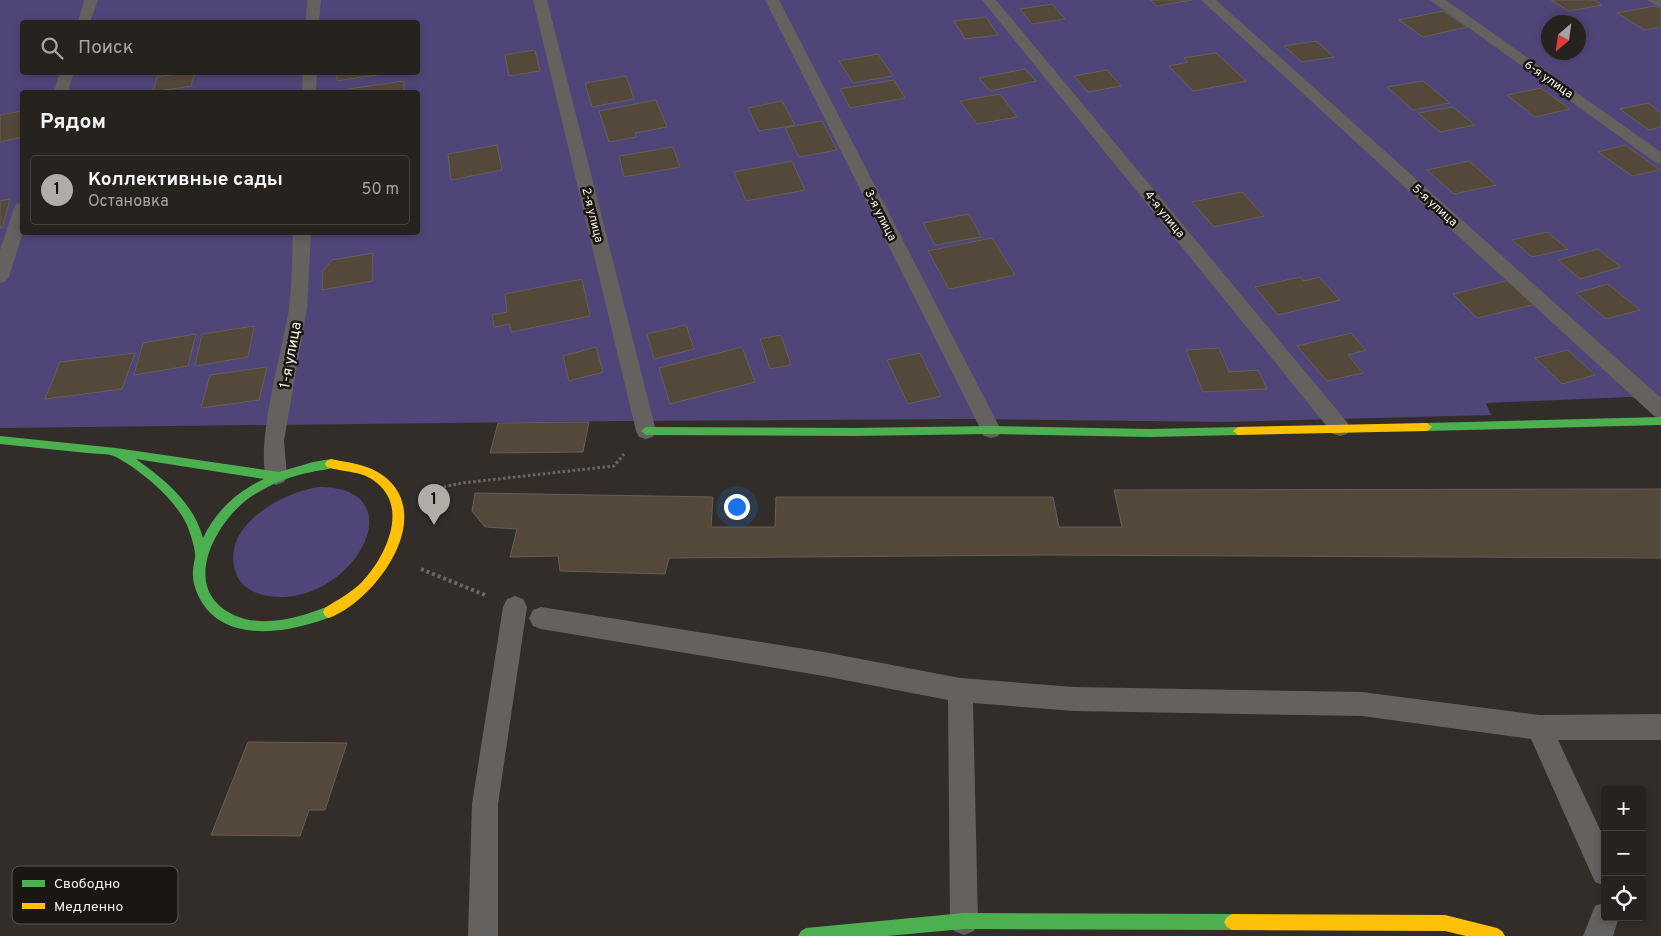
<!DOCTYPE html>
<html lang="ru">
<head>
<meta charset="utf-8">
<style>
	:root { --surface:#26221e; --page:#322f2b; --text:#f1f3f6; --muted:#a4a4a4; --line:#423f3c; --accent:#b1aca6 }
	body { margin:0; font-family:Overpass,sans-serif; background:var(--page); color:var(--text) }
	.controls { position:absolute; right:15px; bottom:15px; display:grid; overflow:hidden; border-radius:5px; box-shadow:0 2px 8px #0003 }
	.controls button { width:45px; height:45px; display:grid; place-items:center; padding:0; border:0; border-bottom:1px solid var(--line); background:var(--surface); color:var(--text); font:25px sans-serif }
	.compass { position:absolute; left:1541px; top:15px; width:45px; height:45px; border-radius:50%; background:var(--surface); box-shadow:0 2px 8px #0003; rotate:209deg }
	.you { position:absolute; left:736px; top:506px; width:18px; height:18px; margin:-12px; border:4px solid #fff; border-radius:50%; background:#1a73e8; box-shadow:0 0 0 8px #1a73e833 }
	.badge { display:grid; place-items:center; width:32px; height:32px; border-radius:50%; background:var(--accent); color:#111; font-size:16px; font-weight:700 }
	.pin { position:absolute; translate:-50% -41px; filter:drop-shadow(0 1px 2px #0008) }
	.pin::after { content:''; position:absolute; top:26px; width:18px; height:15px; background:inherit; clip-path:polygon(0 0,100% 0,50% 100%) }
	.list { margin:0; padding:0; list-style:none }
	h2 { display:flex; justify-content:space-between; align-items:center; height:65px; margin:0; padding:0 20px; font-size:21px }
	h2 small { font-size:16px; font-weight:400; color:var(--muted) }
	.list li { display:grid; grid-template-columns:32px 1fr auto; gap:15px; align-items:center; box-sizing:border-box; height:70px; margin:0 10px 10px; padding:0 10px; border:1px solid var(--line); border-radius:5px }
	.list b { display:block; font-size:19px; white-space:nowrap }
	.list p { margin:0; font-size:16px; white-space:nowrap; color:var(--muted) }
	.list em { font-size:16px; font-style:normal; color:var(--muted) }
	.icon { flex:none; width:28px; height:28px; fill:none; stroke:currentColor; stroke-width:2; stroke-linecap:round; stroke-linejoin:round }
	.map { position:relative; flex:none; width:1661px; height:936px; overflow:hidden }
	.search { position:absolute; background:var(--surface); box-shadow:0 2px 8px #0003; left:20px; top:20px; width:400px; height:55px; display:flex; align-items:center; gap:12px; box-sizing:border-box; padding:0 18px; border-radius:5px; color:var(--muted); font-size:19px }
	.panel { position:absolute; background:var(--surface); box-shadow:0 2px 8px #0003; left:20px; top:90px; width:400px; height:145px; border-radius:5px }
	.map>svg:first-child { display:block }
	.green { fill:#504578; fill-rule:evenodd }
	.building { fill:#54483a; stroke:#645f5b }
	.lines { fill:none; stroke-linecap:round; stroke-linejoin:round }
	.path-far1 { stroke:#6a6866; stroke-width:3; stroke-dasharray:2.5 2.5; stroke-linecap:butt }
	.path { stroke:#6a6866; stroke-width:4; stroke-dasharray:3 3; stroke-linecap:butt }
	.lane { fill:#64615f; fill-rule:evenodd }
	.fast { fill:#4caf50; fill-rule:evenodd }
	.slow { fill:#ffc107; fill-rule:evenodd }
	.labels { text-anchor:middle; stroke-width:5; stroke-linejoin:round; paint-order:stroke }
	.far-street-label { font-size:12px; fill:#f6f0ea; stroke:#1a1612 }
	.street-label { font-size:15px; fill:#f6f0ea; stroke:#1a1612 }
	.key { fill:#1a1612; stroke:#5c5753; stroke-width:1 }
	.key-label { font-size:14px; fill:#f6f0ea }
</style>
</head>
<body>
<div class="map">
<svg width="1661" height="936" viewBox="0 0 1661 936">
	<rect width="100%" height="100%" fill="#322d28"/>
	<!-- green -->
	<path class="green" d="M 0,0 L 1661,0 L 1661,403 L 1630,397 L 1486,403 L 1491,415 L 1224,422 L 964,419 L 623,421 L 0,428 ZM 22,22 L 418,22 L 418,72 L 22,72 ZM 1548,22 L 1578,22 L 1578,52 L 1548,52 ZM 22,92 L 418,92 L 418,232 L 22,232 Z
		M 318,487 C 420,486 352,609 268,596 C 254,594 240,586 236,573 C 219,527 281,493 318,487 Z"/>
	<!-- building -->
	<path class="building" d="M 1150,0 L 1192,0 L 1157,6 Z
		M 1551,0 L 1594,0 L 1602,5 L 1569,11 Z
		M 1052,4 L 1065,19 L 1032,24 L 1020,9 Z
		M 1654,6 L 1661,9 L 1661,27 L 1645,30 L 1617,13 Z
		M 1443,11 L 1467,27 L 1423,37 L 1399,20 Z
		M 986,17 L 998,35 L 965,39 L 954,21 Z
		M 1316,41 L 1334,57 L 1302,62 L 1284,46 Z
		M 535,50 L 540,71 L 509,76 L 505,55 Z
		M 1216,53 L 1246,81 L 1193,91 L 1169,66 L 1188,62 L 1184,58 Z
		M 878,54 L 893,76 L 853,83 L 839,61 Z
		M 1025,69 L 1036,81 L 990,91 L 979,78 Z
		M 1107,70 L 1121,86 L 1088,92 L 1074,76 Z
		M 195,72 L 191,86 L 153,92 L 157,77 Z
		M 337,72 L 383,72 L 383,74 L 337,81 Z
		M 626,76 L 634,99 L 592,107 L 585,83 Z
		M 894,80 L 905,98 L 850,108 L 840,89 Z
		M 404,81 L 404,92 L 348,92 L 348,89 Z
		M 1423,81 L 1450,103 L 1413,110 L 1387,87 Z
		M 1541,88 L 1570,109 L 1535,117 L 1507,95 Z
		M 1000,94 L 1017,117 L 977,124 L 960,101 Z
		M 656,100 L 667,127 L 635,133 L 636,137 L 609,142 L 599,111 Z
		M 782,101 L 795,125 L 759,131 L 748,108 Z
		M 1648,103 L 1661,113 L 1661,127 L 1649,130 L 1620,109 Z
		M 1453,107 L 1475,125 L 1440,132 L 1418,113 Z
		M 22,111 L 22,137 L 0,142 L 0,115 Z
		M 822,121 L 837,150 L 799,157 L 785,128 Z
		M 497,145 L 502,170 L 451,180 L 448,154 Z
		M 1625,145 L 1660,170 L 1632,176 L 1598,152 Z
		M 673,147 L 680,167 L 624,177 L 619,156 Z
		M 792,161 L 805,190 L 746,201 L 734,172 Z
		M 1469,161 L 1496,185 L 1454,194 L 1427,170 Z
		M 1242,192 L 1264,216 L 1214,227 L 1192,202 Z
		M 10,199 L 2,228 L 0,228 L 0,201 Z
		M 969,214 L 981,237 L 935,245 L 923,223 Z
		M 1547,232 L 1568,249 L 1532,257 L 1512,240 Z
		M 992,238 L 1015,275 L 949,289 L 928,251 Z
		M 1598,249 L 1621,267 L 1580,279 L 1558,260 Z
		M 373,253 L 372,281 L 322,290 L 323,271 L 332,260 Z
		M 1300,277 L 1304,281 L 1319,277 L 1340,300 L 1278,315 L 1255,287 Z
		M 582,279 L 590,316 L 511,332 L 510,324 L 494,327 L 492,315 L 507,312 L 505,294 Z
		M 1510,280 L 1536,304 L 1477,318 L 1453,294 Z
		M 1608,284 L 1640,310 L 1606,319 L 1576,293 Z
		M 686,325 L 694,349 L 654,359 L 647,334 Z
		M 254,326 L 248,357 L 195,366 L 202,334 Z
		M 1351,333 L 1366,350 L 1348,355 L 1363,373 L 1327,381 L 1297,346 Z
		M 196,334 L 188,366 L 134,375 L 143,343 Z
		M 781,335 L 791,365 L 770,369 L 760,339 Z
		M 596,347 L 603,372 L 569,381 L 563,356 Z
		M 742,347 L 755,382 L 670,404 L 659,368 Z
		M 1219,348 L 1229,372 L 1258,370 L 1267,389 L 1203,392 L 1186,350 Z
		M 1568,350 L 1595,375 L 1562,384 L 1535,358 Z
		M 135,353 L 122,389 L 45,399 L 60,362 Z
		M 920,353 L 941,396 L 908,404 L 887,360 Z
		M 267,367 L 259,400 L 201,408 L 210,375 Z
		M 589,422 L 583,452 L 490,453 L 498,423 Z
		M 1661,489 L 1661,558 L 1045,555 L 669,558 L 665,574 L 560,571 L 558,556 L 510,557 L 517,529 L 485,527 L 472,511 L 475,493 L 713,497 L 711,527 L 775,527 L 776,497 L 1053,497 L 1059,527 L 1122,527 L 1114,490 Z
		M 248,742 L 347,743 L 325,810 L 309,810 L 300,836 L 211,835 Z"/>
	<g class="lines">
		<!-- path-far1 -->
		<path class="path-far1" d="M 429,490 L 462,483 L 614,466 L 625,453"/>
		<!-- path -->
		<path class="path" d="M 421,569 L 485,595"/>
		<!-- lane -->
		<path class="lane" d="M 84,0 L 98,0 L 90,22 L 78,22 Z
			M 307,0 L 321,0 L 319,22 L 306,22 Z
			M 533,0 L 547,0 L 656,431 L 653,437 L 646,439 L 639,437 L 636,431 Z
			M 765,0 L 779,0 L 1001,430 L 998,436 L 991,438 L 984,436 Z
			M 982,0 L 996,0 L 1347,422 L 1350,428 L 1347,434 L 1340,436 L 1333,434 Z
			M 1201,0 L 1216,0 L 1661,398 L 1661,418 L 1654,416 Z
			M 1430,0 L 1446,0 L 1661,152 L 1661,164 L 1655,162 Z
			M 1647,0 L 1661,0 L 1661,8 Z
			M 60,72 L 74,72 L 68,92 L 54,92 Z
			M 303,72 L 317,72 L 316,92 L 302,92 Z
			M 22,203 L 23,232 L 9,277 L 6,281 L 0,283 L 0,250 L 14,208 L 16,204 Z
			M 293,232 L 311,232 L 307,308 L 284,441 L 287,476 L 284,482 L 276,485 L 268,482 C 253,451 283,347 289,309 C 292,284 292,258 293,232 Z
			M 515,596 L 523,599 L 527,607 L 498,804 L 498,936 L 468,936 L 472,804 L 503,607 L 507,599 Z
			M 541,607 L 824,652 L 960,678 L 1074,687 L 1362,692 L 1539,715 L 1661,714 L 1661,740 L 1558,740 L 1605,840 L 1605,886 L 1595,882 L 1531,739 L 1362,716 L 1074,711 L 973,703 L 978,921 L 974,931 L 964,935 L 954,931 L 950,921 L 948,700 L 824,676 L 541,629 L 533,626 L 529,618 L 533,610 Z
			M 1605,902 L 1605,917 L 1619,917 L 1613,936 L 1583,936 L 1595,906 Z"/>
		<!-- fast -->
		<path class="fast" d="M 1661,417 L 1661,425 L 1427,431 L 1422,427 L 1427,423 Z
			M 991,426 L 1150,429 L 1238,427 L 1243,431 L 1238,435 L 1150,437 L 991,434 L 853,436 L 646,435 L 641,431 L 646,427 L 853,428 Z
			M 0,436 L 116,448 L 279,472 L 313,462 L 331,459 L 335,461 L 337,464 L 335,467 C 328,470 320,470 312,472 C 290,476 268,485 249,498 C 214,524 178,591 236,616 C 265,628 301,617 329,606 L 333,608 L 335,612 L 333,616 C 288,634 212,648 194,584 C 192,575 193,567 195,558 C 196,549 190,533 187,525 C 175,499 142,471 116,457 C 109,453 95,454 87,453 C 58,450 29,447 0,444 ZM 136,459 L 264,479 C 237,491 216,511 203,538 C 193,502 165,480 136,459 Z
			M 964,913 L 1232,914 L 1237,917 L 1240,922 L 1237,927 L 1232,930 L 964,929 L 887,936 L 798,936 L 801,931 L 806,928 Z"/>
		<!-- slow -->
		<path class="slow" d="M 1427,423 L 1432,427 L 1427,431 L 1238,435 L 1233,431 L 1238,427 Z
			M 331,459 C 350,463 369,464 385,477 C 436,518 375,601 329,618 L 325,616 L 323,612 L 325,608 C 337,600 351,593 362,582 C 385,558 409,509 377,483 C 362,470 345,473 327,467 L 325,464 L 327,461 Z
			M 1232,914 L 1445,915 L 1497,928 L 1502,931 L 1505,936 L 1466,936 L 1445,931 L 1232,930 L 1227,927 L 1224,922 L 1227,917 Z"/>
	</g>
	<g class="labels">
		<!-- far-street labels -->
		<g class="far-street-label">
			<text transform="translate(1549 79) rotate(35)" y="4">6-я улица</text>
			<text transform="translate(1435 205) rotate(42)" y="4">5-я улица</text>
			<text transform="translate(1165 214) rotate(51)" y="4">4-я улица</text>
			<text transform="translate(593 215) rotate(76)" y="4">2-я улица</text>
			<text transform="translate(881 215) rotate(63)" y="4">3-я улица</text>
		</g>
		<!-- street labels -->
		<g class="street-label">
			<text transform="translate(290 355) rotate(-80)" y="5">1-я улица</text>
		</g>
	</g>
	<!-- legend -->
	<rect x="12" y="866" width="166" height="58" rx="8" class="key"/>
	<rect x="22" y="880" width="23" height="7" fill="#4caf50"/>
	<rect x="22" y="903" width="23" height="6" fill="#ffc107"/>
	<g class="key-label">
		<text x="54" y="888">Свободно</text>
		<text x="54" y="911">Медленно</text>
	</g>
</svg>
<div class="controls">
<button>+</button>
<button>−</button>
<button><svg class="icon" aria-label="locate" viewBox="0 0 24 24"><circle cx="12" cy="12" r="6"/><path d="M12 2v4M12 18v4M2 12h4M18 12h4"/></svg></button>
</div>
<svg class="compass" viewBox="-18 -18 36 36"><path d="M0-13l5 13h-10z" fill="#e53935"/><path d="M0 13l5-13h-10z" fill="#a4a4a4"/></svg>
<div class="you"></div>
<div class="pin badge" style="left:434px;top:525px">1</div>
<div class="search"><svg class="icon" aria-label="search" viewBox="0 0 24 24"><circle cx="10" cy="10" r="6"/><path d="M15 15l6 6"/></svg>Поиск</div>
<section class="panel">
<h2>Рядом<small></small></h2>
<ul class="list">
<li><span class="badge">1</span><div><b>Коллективные сады</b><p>Остановка</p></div><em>50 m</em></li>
</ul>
</section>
</div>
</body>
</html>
